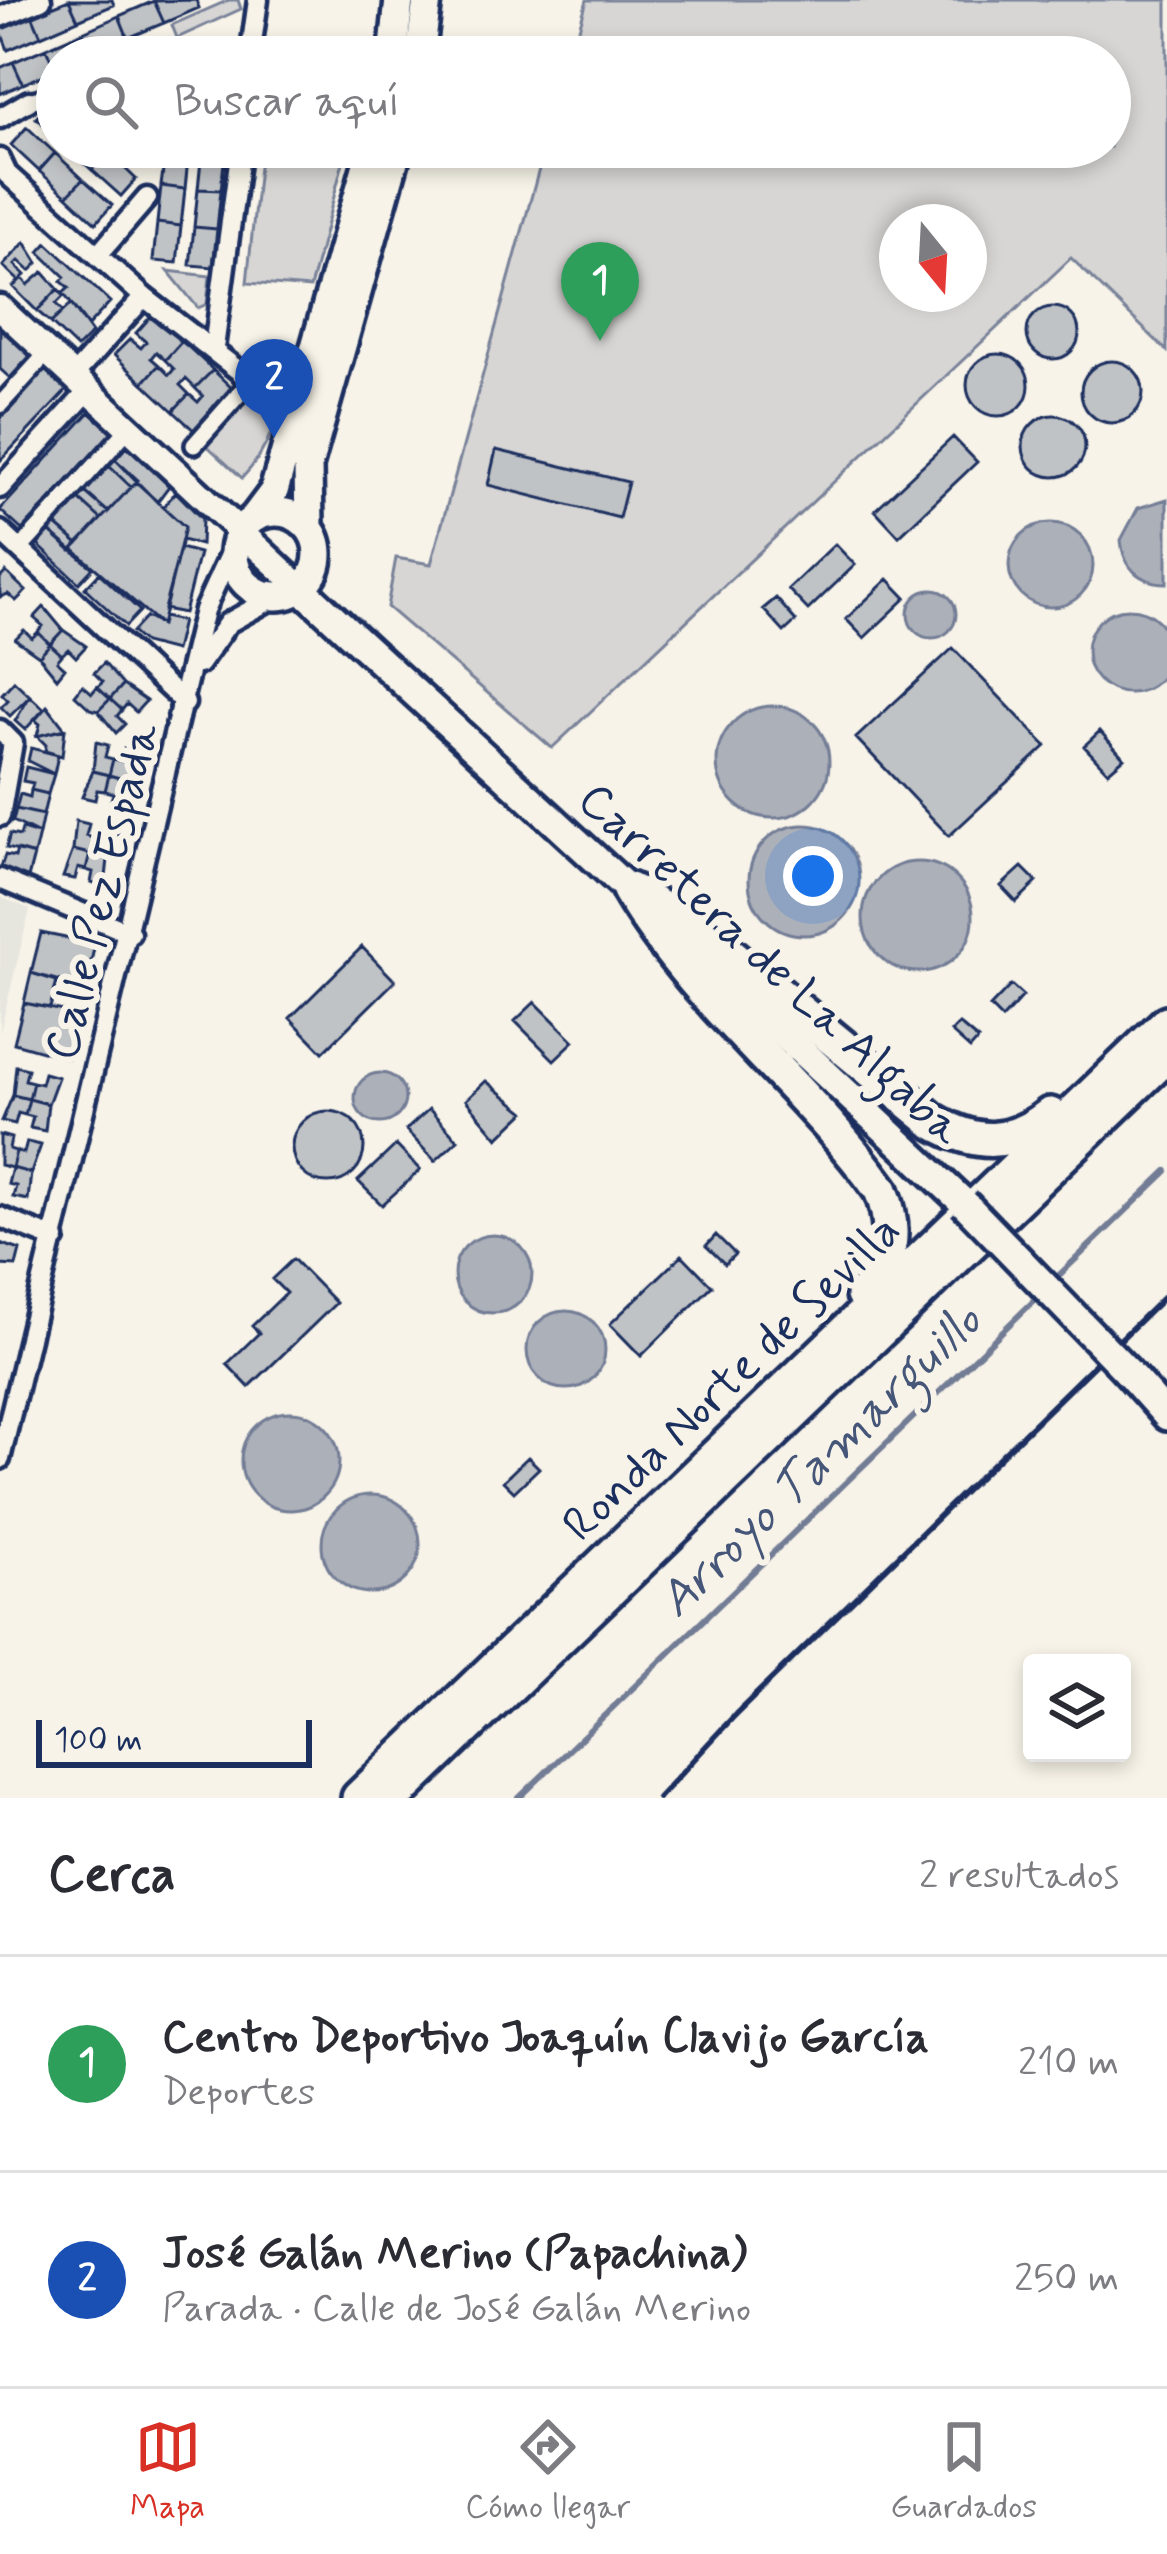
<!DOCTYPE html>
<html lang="es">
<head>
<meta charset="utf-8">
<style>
	:root { --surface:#fff; --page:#f7f7f7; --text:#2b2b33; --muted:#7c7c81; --line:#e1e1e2; --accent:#d93025 }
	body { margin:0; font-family:Mynerve,sans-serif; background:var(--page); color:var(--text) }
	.controls { position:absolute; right:36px; bottom:36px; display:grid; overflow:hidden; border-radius:12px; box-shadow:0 6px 18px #0003 }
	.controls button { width:108px; height:108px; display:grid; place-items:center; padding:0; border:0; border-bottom:3px solid var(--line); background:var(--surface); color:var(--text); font:60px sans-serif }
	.compass { position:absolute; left:879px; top:204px; width:108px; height:108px; border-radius:50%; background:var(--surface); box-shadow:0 6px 18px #0003; rotate:162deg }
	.scale { position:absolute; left:36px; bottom:30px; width:276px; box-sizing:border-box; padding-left:12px; border:6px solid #1b2f5e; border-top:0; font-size:33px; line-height:42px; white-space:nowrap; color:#1b2f5e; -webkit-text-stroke:9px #f7f3e8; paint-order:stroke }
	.you { position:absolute; left:813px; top:876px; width:42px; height:42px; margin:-30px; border:9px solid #fff; border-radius:50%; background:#1a73e8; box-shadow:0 0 0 18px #1a73e833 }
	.badge { display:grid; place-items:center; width:78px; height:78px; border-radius:50%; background:var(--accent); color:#fff; font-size:39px; font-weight:700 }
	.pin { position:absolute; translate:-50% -99px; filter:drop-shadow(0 3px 6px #0008) }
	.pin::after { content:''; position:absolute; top:63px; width:42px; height:36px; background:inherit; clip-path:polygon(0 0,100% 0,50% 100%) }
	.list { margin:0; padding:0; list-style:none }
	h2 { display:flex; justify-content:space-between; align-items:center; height:156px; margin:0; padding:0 48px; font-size:51px }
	h2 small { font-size:39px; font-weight:400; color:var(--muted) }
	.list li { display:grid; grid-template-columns:78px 1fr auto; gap:36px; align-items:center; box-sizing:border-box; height:216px; padding:0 48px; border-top:3px solid var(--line) }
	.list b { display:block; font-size:45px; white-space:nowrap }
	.list p { margin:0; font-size:39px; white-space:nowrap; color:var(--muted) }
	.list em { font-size:39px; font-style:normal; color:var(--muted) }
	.icon { flex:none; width:66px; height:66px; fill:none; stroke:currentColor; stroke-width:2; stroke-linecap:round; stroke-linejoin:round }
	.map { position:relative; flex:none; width:1167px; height:1798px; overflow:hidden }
	.search { position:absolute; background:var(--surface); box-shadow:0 6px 18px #0003; left:36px; right:36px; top:36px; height:132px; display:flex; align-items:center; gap:30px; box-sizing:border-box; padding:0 42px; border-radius:66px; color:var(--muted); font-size:45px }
	.sheet { height:588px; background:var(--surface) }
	nav { display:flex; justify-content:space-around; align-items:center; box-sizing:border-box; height:168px; border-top:3px solid var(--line); background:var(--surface); font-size:33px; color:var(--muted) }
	nav a { display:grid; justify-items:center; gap:6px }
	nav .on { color:var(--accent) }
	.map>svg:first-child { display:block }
	.built { fill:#e6e5de }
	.green { fill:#d7d6d4; stroke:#798299; stroke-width:3; fill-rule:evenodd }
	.water { fill:#acb0b9; stroke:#727c95; stroke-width:3 }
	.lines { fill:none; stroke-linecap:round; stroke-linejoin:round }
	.stream { stroke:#727c95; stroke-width:6 }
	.building { fill:#c0c3c5; stroke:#1b2f5e; stroke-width:3 }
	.pedestrian-casing { stroke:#1b2f5e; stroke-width:24 }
	.minor-casing { stroke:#1b2f5e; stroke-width:27 }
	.tertiary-casing { stroke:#1b2f5e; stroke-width:33 }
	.secondary-casing { stroke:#1b2f5e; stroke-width:36 }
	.trunk-casing { stroke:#1b2f5e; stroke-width:42 }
	.pedestrian { stroke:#f7f3e8; stroke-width:15 }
	.minor { stroke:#f7f3e8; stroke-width:18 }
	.tertiary { stroke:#f7f3e8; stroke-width:24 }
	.secondary { stroke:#f7f3e8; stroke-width:27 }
	.trunk { stroke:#f7f3e8; stroke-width:33 }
	.rail { stroke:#1b2f5e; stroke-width:6 }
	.secondary-bridge-casing { stroke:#1b2f5e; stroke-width:36; stroke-linecap:butt }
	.secondary-bridge { stroke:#f7f3e8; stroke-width:27 }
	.labels { text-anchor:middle; stroke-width:12; stroke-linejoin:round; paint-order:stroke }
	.street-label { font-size:48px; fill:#1b2f5e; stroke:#f7f3e8 }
	.water-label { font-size:51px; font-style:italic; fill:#465679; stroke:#f7f3e8 }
</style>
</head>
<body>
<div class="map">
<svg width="1167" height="1798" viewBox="0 0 1167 1798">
	<rect width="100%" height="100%" fill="#f7f3e8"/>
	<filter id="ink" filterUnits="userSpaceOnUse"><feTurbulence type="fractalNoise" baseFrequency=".00833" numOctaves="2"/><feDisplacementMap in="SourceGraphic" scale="24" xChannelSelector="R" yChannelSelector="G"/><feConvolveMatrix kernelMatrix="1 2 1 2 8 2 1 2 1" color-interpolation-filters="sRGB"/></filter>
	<g filter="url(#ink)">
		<!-- built -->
		<path class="built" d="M 0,897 L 30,909 L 0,1032 Z"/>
		<!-- green -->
		<path class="green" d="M 229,0 L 238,0 L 241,9 L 177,38 L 172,25 Z
			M 587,0 L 1167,0 L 1167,351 L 1071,258 L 552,748 L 387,607 L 396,558 L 431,564 L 545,147 L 1110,147 L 1110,57 L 571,57 ZM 897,222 L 969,222 L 969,294 L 897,294 Z
			M 261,147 L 347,147 L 310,288 L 247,283 Z
			M 168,271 L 210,276 L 207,304 L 198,308 Z
			M 267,371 L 286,379 C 277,418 270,449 242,478 L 202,441 Z"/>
		<!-- water -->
		<path class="water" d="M 1167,499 L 1167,583 C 1139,583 1123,567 1121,540 L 1138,508 Z
			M1009 565a42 42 0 1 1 84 0a42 42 0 1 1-84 0Z
			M908 614a24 24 0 1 1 48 0a24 24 0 1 1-48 0Z
			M1087 651a42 42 0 1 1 84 0a42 42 0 1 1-84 0Z
			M717 762a56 56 0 1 1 112 0a56 56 0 1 1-112 0Z
			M749 880a55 55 0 1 1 110 0a55 55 0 1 1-110 0Z
			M863 917a55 55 0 1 1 110 0a55 55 0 1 1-110 0Z
			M355 1098a25 25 0 1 1 50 0a25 25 0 1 1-50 0Z
			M454 1274a39 39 0 1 1 78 0a39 39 0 1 1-78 0Z
			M527 1350a39 39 0 1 1 78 0a39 39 0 1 1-78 0Z
			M241 1461a49 49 0 1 1 98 0a49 49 0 1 1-98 0Z
			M322 1544a49 49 0 1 1 98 0a49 49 0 1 1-98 0Z"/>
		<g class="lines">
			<!-- stream -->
			<path class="stream" d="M 1052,1282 L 1167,1171
				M 519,1798 L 1043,1292"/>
		</g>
		<!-- building -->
		<path class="building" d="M 69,0 L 112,0 L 114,5 L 78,20 Z
			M 69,0 L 78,20 L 41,36 L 32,15 Z
			M 196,0 L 199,8 L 164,23 L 154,1 Z
			M 154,1 L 164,23 L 128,38 L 119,16 Z
			M 32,15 L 41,36 L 8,50 L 0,29 Z
			M 119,16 L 128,38 L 93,54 L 83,32 Z
			M 83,32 L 93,54 L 57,57 L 55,70 L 46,48 Z
			M 46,48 L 55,70 L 23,84 L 13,62 Z
			M 13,62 L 23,84 L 0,94 L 0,68 Z
			M 52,101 L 57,105 L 57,137 L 36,118 Z
			M 27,127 L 55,153 L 39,171 L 11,145 Z
			M 67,147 L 102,147 L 108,152 L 92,170 Z
			M 166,147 L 189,149 L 185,189 L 161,186 Z
			M 202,151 L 225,153 L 221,190 L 198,189 Z
			M 108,152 L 136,179 L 121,196 L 92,170 Z
			M 55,153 L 83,179 L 67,196 L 39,171 Z
			M 83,179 L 112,205 L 96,223 L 67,196 Z
			M 161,186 L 185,189 L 181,226 L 157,223 Z
			M 198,189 L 221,190 L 217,229 L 194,227 Z
			M 157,223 L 181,226 L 177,263 L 153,261 Z
			M 194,227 L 217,229 L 213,267 L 190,265 Z
			M 25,242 L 38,263 L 30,271 L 19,261 L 15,265 L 25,275 L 19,281 L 3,266 Z
			M 47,243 L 110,302 L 88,326 L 63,293 L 69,288 L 61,281 L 65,277 L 39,252 Z
			M 43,272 L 58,289 L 37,311 L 13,287 L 22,278 L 28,285 Z
			M 58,289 L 64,296 L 56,304 L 63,311 L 51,323 L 37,311 Z
			M 71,304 L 92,333 L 77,348 L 51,323 Z
			M1027 333a26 26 0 1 1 52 0a26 26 0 1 1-52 0Z
			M 153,314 L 182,341 L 165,360 L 156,352 L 151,358 L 159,365 L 143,383 L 114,355 L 130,339 L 141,348 L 146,342 L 136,333 Z
			M 0,328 L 30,356 L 10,378 L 0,369 Z
			M 182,341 L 213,370 L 195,388 L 186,379 L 180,385 L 189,394 L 173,411 L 143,383 L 159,365 L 169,375 L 174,369 L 165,360 Z
			M967 385a31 31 0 1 1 62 0a31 31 0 1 1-62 0Z
			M1081 392a31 31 0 1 1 62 0a31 31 0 1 1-62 0Z
			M 45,370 L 67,390 L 0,461 L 0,419 Z
			M 213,370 L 238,394 L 220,412 L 214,406 L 209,412 L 215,418 L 199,435 L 173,411 L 189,394 L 198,402 L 203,396 L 195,388 Z
			M 90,412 L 112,433 L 22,530 L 0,510 Z
			M1023 446a31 31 0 1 1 62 0a31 31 0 1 1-62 0Z
			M 953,437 L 977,462 L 899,536 L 875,510 Z
			M 127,446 L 169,486 L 157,502 L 115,459 Z
			M 496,450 L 628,482 L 619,518 L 488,485 Z
			M 115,459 L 138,480 L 131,487 L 109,466 Z
			M 109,466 L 131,487 L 108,512 L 85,492 Z
			M 136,482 L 185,527 L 161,625 L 73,549 Z
			M 85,492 L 108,512 L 101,519 L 79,499 Z
			M 176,492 L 202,519 L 201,545 L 182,540 L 185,527 L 163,507 Z
			M 79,499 L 101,519 L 78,544 L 55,524 Z
			M 55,524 L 78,544 L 71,551 L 49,531 Z
			M 49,531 L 93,568 L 79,583 L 37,544 Z
			M 835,544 L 855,565 L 808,610 L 788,589 Z
			M 180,548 L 199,553 L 184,613 L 164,609 Z
			M 6,572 L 26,591 L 16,601 L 8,594 L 0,597 L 0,578 Z
			M 99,573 L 140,611 L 126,626 L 85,588 Z
			M 888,579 L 906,598 L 864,638 L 846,619 Z
			M 776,598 L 796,621 L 784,632 L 763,609 Z
			M 44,607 L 63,630 L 50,644 L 38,632 L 43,626 L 34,618 Z
			M 146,617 L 161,625 L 163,617 L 182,621 L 175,651 L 144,643 L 132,632 Z
			M 24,630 L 32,638 L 38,632 L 50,644 L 39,656 L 15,639 Z
			M 63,630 L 86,646 L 76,657 L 68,649 L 62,655 L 50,644 Z
			M 50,644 L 62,655 L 57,661 L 65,668 L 57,678 L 39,656 Z
			M 953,648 L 1046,746 L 949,836 L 856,738 Z
			M 104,663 L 123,685 L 110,699 L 97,687 L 103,682 L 94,673 Z
			M 14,681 L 30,696 L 10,716 L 1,707 L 8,700 L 2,694 Z
			M 83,685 L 92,693 L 97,687 L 110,699 L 98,711 L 90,709 L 75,695 Z
			M 123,685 L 146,701 L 136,712 L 127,704 L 122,710 L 110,699 Z
			M 30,696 L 44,709 L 25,730 L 15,721 Z
			M 110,699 L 122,710 L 117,716 L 125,724 L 116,733 L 98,711 Z
			M 47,706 L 65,729 L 37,736 L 40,724 L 35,720 Z
			M 65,729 L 62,756 L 45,751 L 46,745 L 37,736 Z
			M 1100,731 L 1124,758 L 1108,772 L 1084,746 Z
			M 96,742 L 108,745 L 105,757 L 113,759 L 109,775 L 93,771 Z
			M 31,748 L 58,755 L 54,774 L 28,761 Z
			M 124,749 L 138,753 L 127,780 L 109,775 L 113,759 L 121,761 Z
			M 26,767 L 54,774 L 48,794 L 31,790 L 33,783 L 23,781 Z
			M 93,771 L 109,775 L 105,791 L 97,790 L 95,800 L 82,797 Z
			M 109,775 L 127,780 L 124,808 L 110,804 L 113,793 L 105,791 Z
			M 31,790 L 48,794 L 43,815 L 16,809 L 20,794 L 30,797 Z
			M 16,809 L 43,815 L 39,834 L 13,821 Z
			M 76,821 L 89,824 L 86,836 L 94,838 L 90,854 L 73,850 Z
			M 104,828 L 118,832 L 108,859 L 90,854 L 94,838 L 101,839 Z
			M 22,829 L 39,834 L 34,855 L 6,848 L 10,834 L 20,836 Z
			M 17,850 L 34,855 L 28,878 L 1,867 L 5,855 L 15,857 Z
			M 73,850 L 90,854 L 86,870 L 78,868 L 75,879 L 63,877 Z
			M 90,854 L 108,859 L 105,887 L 91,883 L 93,872 L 86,870 Z
			M 1022,867 L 1037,882 L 1016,902 L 1001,886 Z
			M 41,933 L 95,944 L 85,988 L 31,973 Z
			M 362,947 L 395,981 L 323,1052 L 290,1018 Z
			M 31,973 L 57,981 L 50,1008 L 24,1003 Z
			M 1011,985 L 1023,996 L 1002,1019 L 990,1007 Z
			M 535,1002 L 574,1041 L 554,1060 L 515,1021 Z
			M 24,1003 L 78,1014 L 67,1058 L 14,1043 Z
			M 959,1024 L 978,1040 L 970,1049 L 951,1032 Z
			M 16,1066 L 28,1069 L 25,1080 L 33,1082 L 29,1099 L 13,1095 Z
			M 44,1073 L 58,1077 L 48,1104 L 29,1099 L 33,1082 L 41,1084 Z
			M 486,1081 L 525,1112 L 498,1138 L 466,1100 Z
			M 13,1095 L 29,1099 L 25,1115 L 18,1113 L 15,1124 L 2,1121 Z
			M 29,1099 L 48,1104 L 45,1131 L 30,1128 L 33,1117 L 25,1115 Z
			M 429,1109 L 458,1140 L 435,1161 L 406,1130 Z
			M292 1147a36 36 0 1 1 72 0a36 36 0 1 1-72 0Z
			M 0,1135 L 11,1138 L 9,1149 L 16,1151 L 12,1168 L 0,1165 Z
			M 27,1142 L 41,1145 L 31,1173 L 12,1168 L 16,1151 L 24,1153 Z
			M 396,1145 L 420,1170 L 382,1205 L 358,1181 Z
			M 12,1168 L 31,1173 L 28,1200 L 13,1197 L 16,1186 L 8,1184 Z
			M 716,1235 L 735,1254 L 725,1264 L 706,1246 Z
			M 0,1243 L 20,1250 L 16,1266 L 0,1265 Z
			M 682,1255 L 712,1286 L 641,1356 L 610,1324 Z
			M 293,1259 L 336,1303 L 249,1387 L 227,1364 L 259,1333 L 252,1326 L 286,1293 L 272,1279 Z
			M 528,1457 L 539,1468 L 514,1492 L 503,1481 Z"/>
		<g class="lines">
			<defs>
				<path id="pedestrian" d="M 29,101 L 51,95
					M 0,405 L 48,352
					M 194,445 L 264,366
					M 20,549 L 130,427"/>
				<path id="minor" d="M 0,17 L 41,0
					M 174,55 L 191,57
					M 250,57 L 258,0
					M 0,118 L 29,101
					M 0,159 L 7,174 L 144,297 L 252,381
					M 98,255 L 147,198
					M 214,348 L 241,147
					M 73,376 L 144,297
					M 0,488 L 89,390
					M 0,531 L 185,703
					M 199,664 L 228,623 L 275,597
					M 0,730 L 13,743 L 0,816
					M 0,879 L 130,933
					M 0,1217 L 55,1239
					M 0,1459 L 204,610 L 235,542"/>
				<path id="tertiary" d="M 0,308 L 302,589"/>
				<path id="secondary" d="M 393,57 L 399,0
					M 420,57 L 427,0
					M234 554a42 42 0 1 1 84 0a42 42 0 1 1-84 0Z
					M 253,519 L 274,491 L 372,147
					M 309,527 L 308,466 L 398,147
					M 302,589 L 641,901
					M 669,927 L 964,1203
					M 1126,1370 L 1167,1416"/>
				<path id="trunk" d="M 629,890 C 696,1004 805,1084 881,1190 C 897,1229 892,1264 863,1295
					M 634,892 L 720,946 L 933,1121 C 976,1146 1010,1147 1050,1115
					M 359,1798 L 1167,1023
					M 393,1798 L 1167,1055"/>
			</defs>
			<!-- pedestrian casing -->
			<use href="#pedestrian" class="pedestrian-casing"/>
			<!-- minor casing -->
			<use href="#minor" class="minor-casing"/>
			<!-- tertiary casing -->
			<use href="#tertiary" class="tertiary-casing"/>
			<!-- secondary casing -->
			<use href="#secondary" class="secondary-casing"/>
			<!-- trunk casing -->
			<use href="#trunk" class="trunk-casing"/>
			<!-- pedestrian -->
			<use href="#pedestrian" class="pedestrian"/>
			<!-- minor -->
			<use href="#minor" class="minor"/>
			<!-- tertiary -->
			<use href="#tertiary" class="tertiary"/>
			<!-- secondary -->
			<use href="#secondary" class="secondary"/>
			<!-- trunk -->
			<use href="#trunk" class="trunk"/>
			<!-- rail -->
			<path class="rail" d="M 658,1798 L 736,1714 L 1167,1294"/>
			<defs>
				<path id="secondary-bridge" d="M 964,1203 L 1126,1370"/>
			</defs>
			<!-- secondary-bridge casing -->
			<use href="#secondary-bridge" class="secondary-bridge-casing"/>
			<!-- secondary-bridge -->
			<use href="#secondary-bridge" class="secondary-bridge"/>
		</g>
	</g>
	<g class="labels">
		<!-- street labels -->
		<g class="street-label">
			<text transform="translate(100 891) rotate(-76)" y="17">Calle Pez Espada</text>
			<text transform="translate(772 962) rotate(43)" y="17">Carretera de La Algaba</text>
			<text transform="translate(730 1376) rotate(-44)" y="17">Ronda Norte de Sevilla</text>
		</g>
		<!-- water labels -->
		<g class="water-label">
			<text transform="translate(818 1459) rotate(-44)" y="18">Arroyo Tamarguillo</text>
		</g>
	</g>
</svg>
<div class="controls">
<button><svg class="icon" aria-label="layers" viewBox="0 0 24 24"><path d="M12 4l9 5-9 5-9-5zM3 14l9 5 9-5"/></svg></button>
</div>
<svg class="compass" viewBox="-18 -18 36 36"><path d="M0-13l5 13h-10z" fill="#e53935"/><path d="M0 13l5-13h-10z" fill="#7c7c81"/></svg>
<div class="scale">100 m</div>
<div class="you"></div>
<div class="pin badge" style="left:600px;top:341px;background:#2e9e5b">1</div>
<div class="pin badge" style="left:274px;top:438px;background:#1a4fb4">2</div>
<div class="search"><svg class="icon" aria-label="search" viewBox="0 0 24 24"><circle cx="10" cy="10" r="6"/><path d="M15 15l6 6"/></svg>Buscar aquí</div>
</div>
<section class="sheet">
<h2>Cerca<small>2 resultados</small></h2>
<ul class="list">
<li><span class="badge" style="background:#2e9e5b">1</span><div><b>Centro Deportivo Joaquín Clavijo García</b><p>Deportes</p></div><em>210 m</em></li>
<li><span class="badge" style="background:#1a4fb4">2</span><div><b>José Galán Merino (Papachina)</b><p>Parada · Calle de José Galán Merino</p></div><em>250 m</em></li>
</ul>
</section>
<nav>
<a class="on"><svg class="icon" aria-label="map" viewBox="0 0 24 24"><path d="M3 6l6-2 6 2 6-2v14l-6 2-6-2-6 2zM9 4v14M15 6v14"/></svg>Mapa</a>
<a><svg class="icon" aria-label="directions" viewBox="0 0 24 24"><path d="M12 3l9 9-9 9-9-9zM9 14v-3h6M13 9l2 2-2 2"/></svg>Cómo llegar</a>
<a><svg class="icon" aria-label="saved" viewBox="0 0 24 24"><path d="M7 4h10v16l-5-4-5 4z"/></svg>Guardados</a>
</nav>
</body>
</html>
